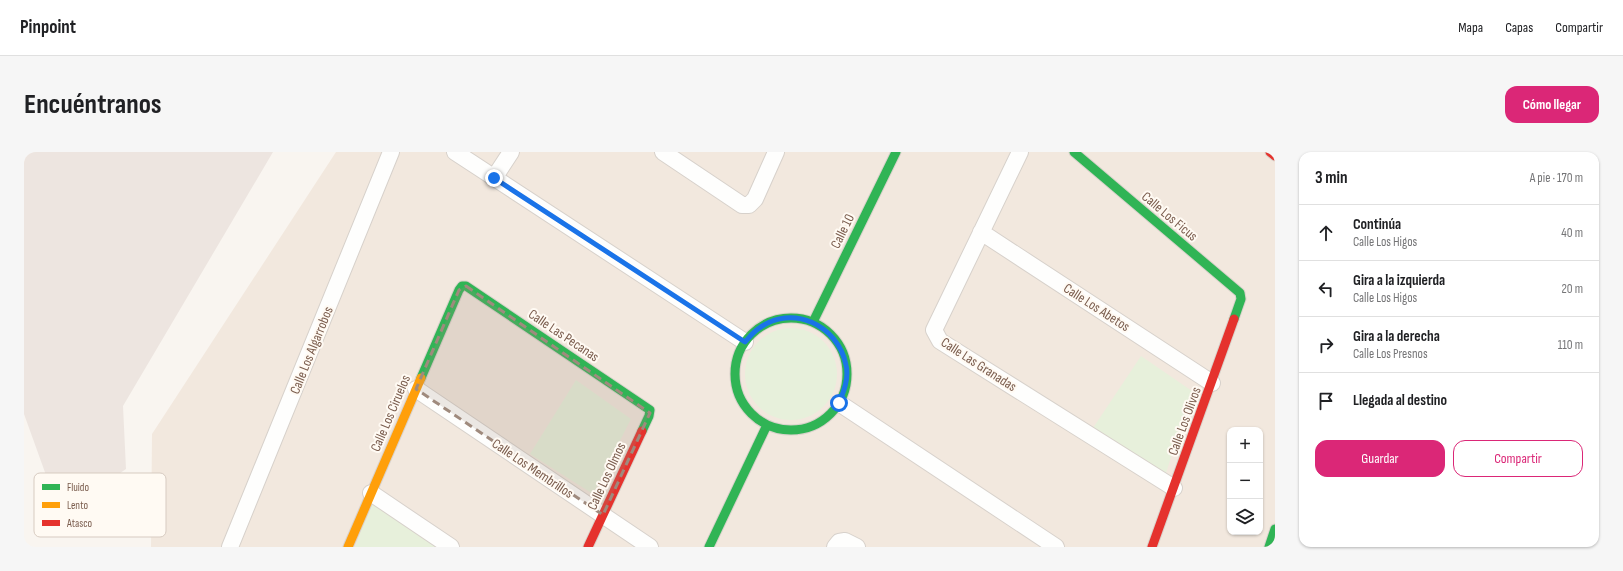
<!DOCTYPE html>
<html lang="es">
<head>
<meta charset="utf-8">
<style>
	:root { --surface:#fff; --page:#f6f6f6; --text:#202124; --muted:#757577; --line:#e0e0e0; --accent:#db2777 }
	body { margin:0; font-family:"Sofia Sans Condensed",sans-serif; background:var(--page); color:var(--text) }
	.controls { position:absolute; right:12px; bottom:12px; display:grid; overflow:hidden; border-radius:8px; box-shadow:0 1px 3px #0004 }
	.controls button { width:36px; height:36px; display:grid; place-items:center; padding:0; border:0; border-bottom:1px solid var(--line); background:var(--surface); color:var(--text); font:20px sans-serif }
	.stop { position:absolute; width:12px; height:12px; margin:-9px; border:3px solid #1a73e8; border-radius:50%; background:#fff }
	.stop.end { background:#1a73e8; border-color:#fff; box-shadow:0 1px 4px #0008 }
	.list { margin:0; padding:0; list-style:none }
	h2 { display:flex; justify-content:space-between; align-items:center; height:52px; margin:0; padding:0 16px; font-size:17px }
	h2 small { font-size:13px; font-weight:400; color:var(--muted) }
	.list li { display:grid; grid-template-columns:26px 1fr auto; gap:12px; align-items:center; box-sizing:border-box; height:56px; padding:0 16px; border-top:1px solid var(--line) }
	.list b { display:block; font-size:15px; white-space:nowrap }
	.list p { margin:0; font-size:13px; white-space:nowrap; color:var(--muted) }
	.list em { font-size:13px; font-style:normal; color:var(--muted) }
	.actions { display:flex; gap:8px; padding:12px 16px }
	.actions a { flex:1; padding:9px 0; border:1px solid var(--accent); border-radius:12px; text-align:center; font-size:14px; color:var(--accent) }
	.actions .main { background:var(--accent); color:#fff }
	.icon { flex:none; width:22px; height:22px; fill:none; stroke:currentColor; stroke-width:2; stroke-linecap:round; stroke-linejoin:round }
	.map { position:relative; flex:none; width:1251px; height:395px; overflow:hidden; border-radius:12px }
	header { display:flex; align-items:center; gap:24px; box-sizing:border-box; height:56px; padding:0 20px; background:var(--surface); border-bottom:1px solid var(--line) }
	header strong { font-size:19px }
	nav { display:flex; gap:22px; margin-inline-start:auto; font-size:14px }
	.intro { display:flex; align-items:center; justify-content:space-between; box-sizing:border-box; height:96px; padding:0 24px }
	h1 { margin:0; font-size:28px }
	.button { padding:10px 18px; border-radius:12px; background:var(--accent); color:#fff; font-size:14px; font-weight:700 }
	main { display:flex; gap:24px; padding:0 24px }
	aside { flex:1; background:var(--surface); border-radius:12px; box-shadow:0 1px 3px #0004 }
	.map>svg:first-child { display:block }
	.residential { fill:#f2e8de; fill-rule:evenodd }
	.industrial { fill:#ede5e0 }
	.green { fill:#e7f0db }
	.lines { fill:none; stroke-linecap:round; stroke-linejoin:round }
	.street-casing { stroke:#d7d1cb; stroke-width:18 }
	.fast-casing { stroke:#d9d2cb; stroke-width:11 }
	.slow-casing { stroke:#d9d2cb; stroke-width:11 }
	.jam-casing { stroke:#d9d2cb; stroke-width:11 }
	.street { stroke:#fefefd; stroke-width:16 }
	.fast { stroke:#30b455; stroke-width:9 }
	.slow { stroke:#ff9f0a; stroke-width:9 }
	.jam { stroke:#e5322d; stroke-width:9 }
	.route { stroke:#1a73e8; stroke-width:5 }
	.marked { fill:#9f8a7d; fill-opacity:0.2; stroke:#9f8a7d; stroke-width:3; stroke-dasharray:8 5; stroke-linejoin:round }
	.labels { text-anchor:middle; stroke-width:4; stroke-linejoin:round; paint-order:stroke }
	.street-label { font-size:14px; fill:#7a5c4d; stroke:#fffaf3 }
	.key { fill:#fffaf3; stroke:#d7cbc1; stroke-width:1 }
	.key-label { font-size:11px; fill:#7a5c4d }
</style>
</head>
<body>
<header>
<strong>Pinpoint</strong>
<nav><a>Mapa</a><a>Capas</a><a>Compartir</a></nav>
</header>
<div class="intro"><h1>Encuéntranos</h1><a class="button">Cómo llegar</a></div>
<main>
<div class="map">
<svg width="1251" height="395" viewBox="0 0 1251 395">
	<rect width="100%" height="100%" fill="#f9f5f0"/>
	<!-- residential -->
	<path class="residential" d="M 312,0 L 1251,0 L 1251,395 L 127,395 L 128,282 ZM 1206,278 L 1236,278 L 1236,380 L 1206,380 Z"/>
	<!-- industrial -->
	<path class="industrial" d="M 0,0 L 249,0 L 99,254 L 102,317 L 36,362 L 0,262 Z"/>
	<!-- green -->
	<path class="green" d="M721 222a46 46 0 1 1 92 0a46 46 0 1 1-92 0Z
		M 1117,204 L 1168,239 L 1142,321 L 1069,276 Z
		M 552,228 L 607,267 L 569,342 L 506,302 Z
		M 349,346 L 417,395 L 331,395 Z"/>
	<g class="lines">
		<defs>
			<path id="street" d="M 431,0 L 721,190
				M 639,0 L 718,53 L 725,53 L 731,47 L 752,0
				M 996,0 L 910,178 L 916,189 L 1150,336
				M 470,26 L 487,0
				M 957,80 L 1188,231
				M 392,237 L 626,395
				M 815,251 L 1032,395
				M 347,341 L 427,395
				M 206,395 L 367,0
				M 811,395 L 815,390 L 821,389 L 833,395"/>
			<path id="fast" d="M 1050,0 L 1216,141 L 1217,147 L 1210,167
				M711 222a56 56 0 1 1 112 0a56 56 0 1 1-112 0Z
				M 789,170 L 872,0
				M 397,226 L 435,138 L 438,134 L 442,134 L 626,258 L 625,264 L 618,279
				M 685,395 L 743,273
				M 1245,395 L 1251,377"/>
			<path id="slow" d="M 324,395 L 397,226"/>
			<path id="jam" d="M 1246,0 L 1251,4
				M 564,395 L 618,279
				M 1128,395 L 1210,167"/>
		</defs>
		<!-- street casing -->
		<use href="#street" class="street-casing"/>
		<!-- fast casing -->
		<use href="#fast" class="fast-casing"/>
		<!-- slow casing -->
		<use href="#slow" class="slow-casing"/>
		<!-- jam casing -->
		<use href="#jam" class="jam-casing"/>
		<!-- street -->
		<use href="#street" class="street"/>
		<!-- fast -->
		<use href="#fast" class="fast"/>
		<!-- slow -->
		<use href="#slow" class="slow"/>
		<!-- jam -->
		<use href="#jam" class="jam"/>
	</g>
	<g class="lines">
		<!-- route -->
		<path class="route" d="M 470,26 L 721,190 C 725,186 729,180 734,177 C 768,151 814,173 822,213 C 825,226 820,239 815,251"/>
	</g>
	<!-- marked area -->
	<path class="marked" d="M 442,134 L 626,261 L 579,363 L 392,237 L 435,138 Z"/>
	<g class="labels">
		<!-- street labels -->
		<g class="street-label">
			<text transform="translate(1146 64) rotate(40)" y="5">Calle Los Ficus</text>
			<text transform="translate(818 79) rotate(-64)" y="5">Calle 10</text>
			<text transform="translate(1073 155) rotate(33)" y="5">Calle Los Abetos</text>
			<text transform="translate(540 183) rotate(34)" y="5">Calle Las Pecanas</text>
			<text transform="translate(287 198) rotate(-68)" y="5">Calle Los Algarrobos</text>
			<text transform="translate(955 212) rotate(33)" y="5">Calle Las Granadas</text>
			<text transform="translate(366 261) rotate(-67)" y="5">Calle Los Ciruelos</text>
			<text transform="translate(1160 269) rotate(-70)" y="5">Calle Los Olivos</text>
			<text transform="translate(509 316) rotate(34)" y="5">Calle Los Membrillos</text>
			<text transform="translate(582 324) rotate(-65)" y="5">Calle Los Olmos</text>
		</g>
	</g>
	<!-- legend -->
	<rect x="10" y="321" width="132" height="64" rx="6" class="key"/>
	<rect x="18" y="332" width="18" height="6" fill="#30b455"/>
	<rect x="18" y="350" width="18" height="6" fill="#ff9f0a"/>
	<rect x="18" y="368" width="18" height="6" fill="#e5322d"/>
	<g class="key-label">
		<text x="43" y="339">Fluido</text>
		<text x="43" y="357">Lento</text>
		<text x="43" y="375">Atasco</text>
	</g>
</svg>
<div class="controls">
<button>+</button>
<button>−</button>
<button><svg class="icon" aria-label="layers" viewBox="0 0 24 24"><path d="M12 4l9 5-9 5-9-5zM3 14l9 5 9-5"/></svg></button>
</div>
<div class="stop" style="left:815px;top:251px"></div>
<div class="stop end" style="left:470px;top:26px"></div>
</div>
<aside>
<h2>3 min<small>A pie · 170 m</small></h2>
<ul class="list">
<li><svg class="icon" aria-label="ahead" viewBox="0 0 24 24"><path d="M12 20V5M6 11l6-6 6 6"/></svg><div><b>Continúa</b><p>Calle Los Higos</p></div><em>40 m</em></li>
<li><svg class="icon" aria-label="left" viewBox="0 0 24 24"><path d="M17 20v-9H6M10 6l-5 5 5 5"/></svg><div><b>Gira a la izquierda</b><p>Calle Los Higos</p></div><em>20 m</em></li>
<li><svg class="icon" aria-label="right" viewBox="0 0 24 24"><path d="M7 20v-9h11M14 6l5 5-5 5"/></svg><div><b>Gira a la derecha</b><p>Calle Los Presnos</p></div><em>110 m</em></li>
<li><svg class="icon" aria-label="arrive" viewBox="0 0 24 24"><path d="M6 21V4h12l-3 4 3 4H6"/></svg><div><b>Llegada al destino</b></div></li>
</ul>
<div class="actions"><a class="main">Guardar</a><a>Compartir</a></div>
</aside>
</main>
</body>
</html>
